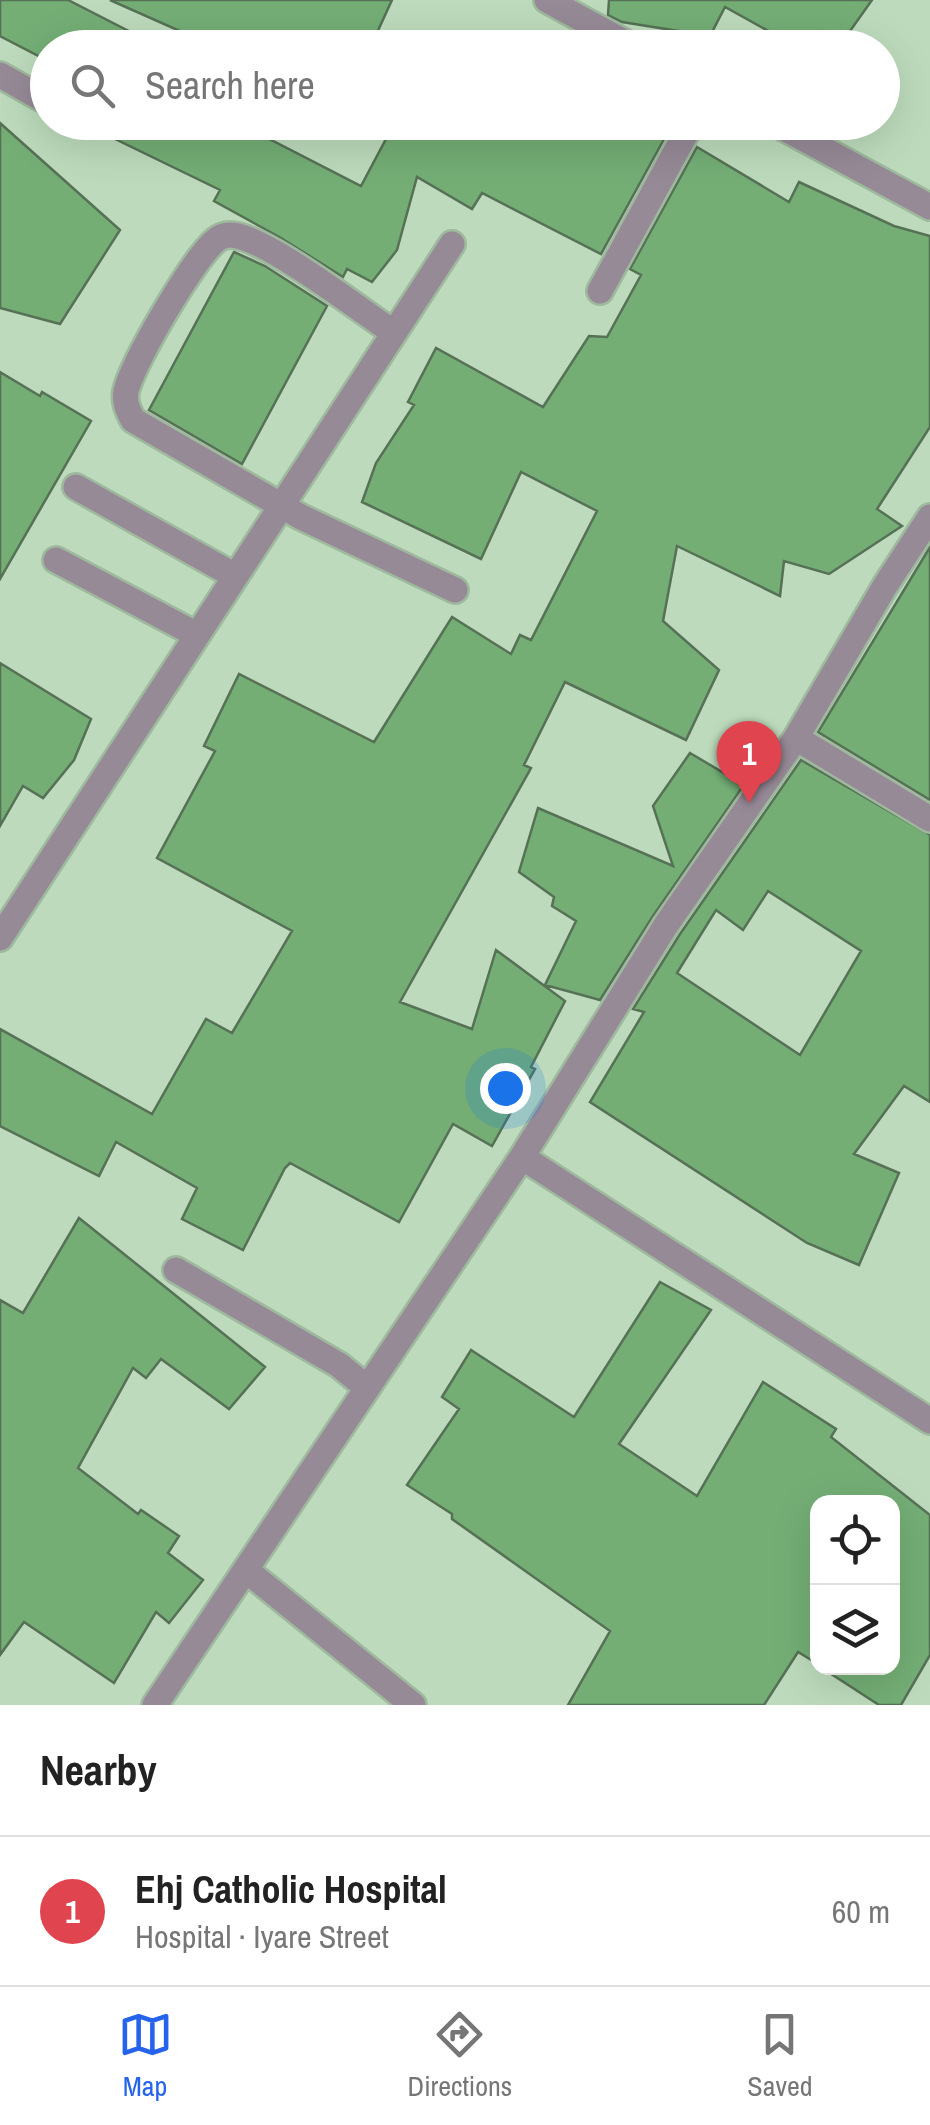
<!DOCTYPE html>
<html lang="en">
<head>
<meta charset="utf-8">
<style>
	:root { --surface:#fff; --page:#f2f2f2; --text:#222; --muted:#767676; --line:#e0e0e0; --accent:#2563eb }
	body { margin:0; font-family:"Archivo Narrow",sans-serif; background:var(--page); color:var(--text) }
	.controls { position:absolute; right:30px; bottom:30px; display:grid; overflow:hidden; border-radius:20px; box-shadow:0 10px 40px #0002 }
	.controls button { width:90px; height:90px; display:grid; place-items:center; padding:0; border:0; border-bottom:2px solid var(--line); background:var(--surface); color:var(--text); font:50px sans-serif }
	.you { position:absolute; left:505px; top:1088px; width:35px; height:35px; margin:-25px; border:8px solid #fff; border-radius:50%; background:#1a73e8; box-shadow:0 0 0 15px #1a73e833 }
	.badge { display:grid; place-items:center; width:65px; height:65px; border-radius:50%; background:var(--accent); color:#fff; font-size:32px; font-weight:700 }
	.pin { position:absolute; translate:-50% -82px; filter:drop-shadow(0 2px 5px #0008) }
	.pin::after { content:''; position:absolute; top:52px; width:35px; height:30px; background:inherit; clip-path:polygon(0 0,100% 0,50% 100%) }
	.list { margin:0; padding:0; list-style:none }
	h2 { display:flex; justify-content:space-between; align-items:center; height:130px; margin:0; padding:0 40px; font-size:42px }
	h2 small { font-size:32px; font-weight:400; color:var(--muted) }
	.list li { display:grid; grid-template-columns:65px 1fr auto; gap:30px; align-items:center; box-sizing:border-box; height:150px; padding:0 40px; border-top:2px solid var(--line) }
	.list b { display:block; font-size:38px; white-space:nowrap }
	.list p { margin:0; font-size:32px; white-space:nowrap; color:var(--muted) }
	.list em { font-size:32px; font-style:normal; color:var(--muted) }
	.icon { flex:none; width:55px; height:55px; fill:none; stroke:currentColor; stroke-width:2; stroke-linecap:round; stroke-linejoin:round }
	.map { position:relative; flex:none; width:930px; height:1705px; overflow:hidden }
	.search { position:absolute; background:var(--surface); box-shadow:0 10px 40px #0002; left:30px; right:30px; top:30px; height:110px; display:flex; align-items:center; gap:25px; box-sizing:border-box; padding:0 35px; border-radius:55px; color:var(--muted); font-size:38px }
	.sheet { height:280px; background:var(--surface) }
	nav { display:flex; justify-content:space-around; align-items:center; box-sizing:border-box; height:140px; border-top:2px solid var(--line); background:var(--surface); font-size:28px; color:var(--muted) }
	nav a { display:grid; justify-items:center; gap:5px }
	nav .on { color:var(--accent) }
	.map>svg:first-child { display:block }
	.building { fill:#74ae75; stroke:#567156; stroke-width:2.5; fill-rule:evenodd }
	.lines { fill:none; stroke-linecap:round; stroke-linejoin:round }
	.minor-casing { stroke:#9eb99e; stroke-width:30 }
	.minor { stroke:#978a97; stroke-width:25 }
</style>
</head>
<body>
<div class="map">
<svg width="930" height="1705" viewBox="0 0 930 1705">
	<rect width="100%" height="100%" fill="#bddbbc"/>
	<!-- building -->
	<path class="building" d="M 0,0 L 68,0 L 162,48 L 48,48 L 48,61 L 0,36 Z
		M 110,0 L 392,0 L 370,48 L 218,48 Z
		M 609,0 L 872,0 L 838,48 L 799,48 L 725,7 L 710,36 L 622,22 L 608,15 Z
		M 80,122 L 236,122 L 361,186 L 395,122 L 656,122 L 669,130 L 601,254 L 482,193 L 472,209 L 417,177 L 397,250 L 372,282 L 347,269 L 343,277 L 281,238 L 214,201 L 220,190 Z
		M 0,123 L 120,230 L 60,324 L 0,308 Z
		M 697,147 L 789,202 L 799,182 L 894,226 L 930,236 L 930,427 L 877,509 L 902,526 L 829,574 L 784,561 L 780,596 L 677,546 L 663,621 L 719,670 L 686,740 L 565,682 L 524,765 L 531,768 L 400,1002 L 472,1029 L 496,950 L 565,1001 L 531,1067 L 535,1069 L 492,1146 L 453,1124 L 399,1222 L 290,1163 L 285,1168 L 243,1250 L 182,1219 L 197,1188 L 116,1142 L 99,1176 L 0,1126 L 0,1029 L 152,1114 L 206,1019 L 232,1033 L 292,931 L 157,858 L 215,751 L 204,746 L 239,674 L 374,742 L 452,617 L 511,654 L 520,635 L 531,640 L 597,511 L 521,472 L 481,559 L 362,502 L 376,463 L 414,405 L 408,402 L 436,348 L 543,407 L 589,336 L 607,337 L 641,275 L 630,269 Z
		M 234,252 L 265,266 L 327,306 L 242,464 L 149,410 Z
		M 0,372 L 40,396 L 42,392 L 91,421 L 0,579 Z
		M 930,547 L 930,800 L 818,732 Z
		M 0,663 L 91,719 L 74,760 L 43,798 L 23,786 L 0,826 Z
		M 690,753 L 744,785 L 653,916 L 600,1000 L 545,985 L 576,921 L 552,906 L 554,897 L 519,872 L 538,808 L 673,866 L 653,806 Z
		M 801,760 L 930,835 L 930,1102 L 904,1086 L 854,1154 L 899,1173 L 859,1265 L 807,1243 L 590,1102 L 644,1012 L 633,1009 L 680,934 ZM 768,891 L 861,951 L 800,1055 L 677,973 L 716,910 L 743,930 Z
		M 79,1218 L 265,1367 L 229,1409 L 161,1359 L 146,1378 L 133,1368 L 78,1468 L 138,1514 L 141,1510 L 179,1536 L 168,1553 L 203,1580 L 169,1623 L 156,1612 L 114,1683 L 24,1622 L 0,1655 L 0,1300 L 23,1313 Z
		M 660,1282 L 711,1310 L 619,1444 L 697,1496 L 763,1382 L 836,1429 L 831,1437 L 930,1515 L 930,1655 L 901,1705 L 879,1705 L 822,1668 L 892,1668 L 892,1502 L 818,1502 L 818,1664 L 798,1652 L 764,1705 L 568,1705 L 610,1631 L 452,1519 L 452,1514 L 407,1485 L 459,1409 L 442,1397 L 471,1350 L 574,1417 Z"/>
	<g class="lines">
		<defs>
			<path id="minor" d="M 547,0 L 635,48
				M 0,75 L 48,102
				M 773,122 L 930,207
				M 600,291 L 692,122
				M 394,333 C 359,309 275,245 238,236 C 230,234 222,235 216,240 C 193,259 133,362 126,391 C 124,403 128,410 133,420 L 301,517 L 455,590
				M 76,487 L 235,576
				M 56,560 L 197,635
				M 796,738 L 930,819
				M 0,938 L 452,244
				M 522,1157 L 930,1421
				M 176,1270 L 339,1365 L 366,1387
				M 247,1571 L 413,1705
				M 155,1705 L 522,1157 L 666,925 L 796,738 L 885,586 L 930,517"/>
		</defs>
		<!-- minor casing -->
		<use href="#minor" class="minor-casing"/>
		<!-- minor -->
		<use href="#minor" class="minor"/>
	</g>
</svg>
<div class="controls">
<button><svg class="icon" aria-label="locate" viewBox="0 0 24 24"><circle cx="12" cy="12" r="6"/><path d="M12 2v4M12 18v4M2 12h4M18 12h4"/></svg></button>
<button><svg class="icon" aria-label="layers" viewBox="0 0 24 24"><path d="M12 4l9 5-9 5-9-5zM3 14l9 5 9-5"/></svg></button>
</div>
<div class="you"></div>
<div class="pin badge" style="left:749px;top:803px;background:#e0444e">1</div>
<div class="search"><svg class="icon" aria-label="search" viewBox="0 0 24 24"><circle cx="10" cy="10" r="6"/><path d="M15 15l6 6"/></svg>Search here</div>
</div>
<section class="sheet">
<h2>Nearby<small></small></h2>
<ul class="list">
<li><span class="badge" style="background:#e0444e">1</span><div><b>Ehj Catholic Hospital</b><p>Hospital · Iyare Street</p></div><em>60 m</em></li>
</ul>
</section>
<nav>
<a class="on"><svg class="icon" aria-label="map" viewBox="0 0 24 24"><path d="M3 6l6-2 6 2 6-2v14l-6 2-6-2-6 2zM9 4v14M15 6v14"/></svg>Map</a>
<a><svg class="icon" aria-label="directions" viewBox="0 0 24 24"><path d="M12 3l9 9-9 9-9-9zM9 14v-3h6M13 9l2 2-2 2"/></svg>Directions</a>
<a><svg class="icon" aria-label="saved" viewBox="0 0 24 24"><path d="M7 4h10v16l-5-4-5 4z"/></svg>Saved</a>
</nav>
</body>
</html>
